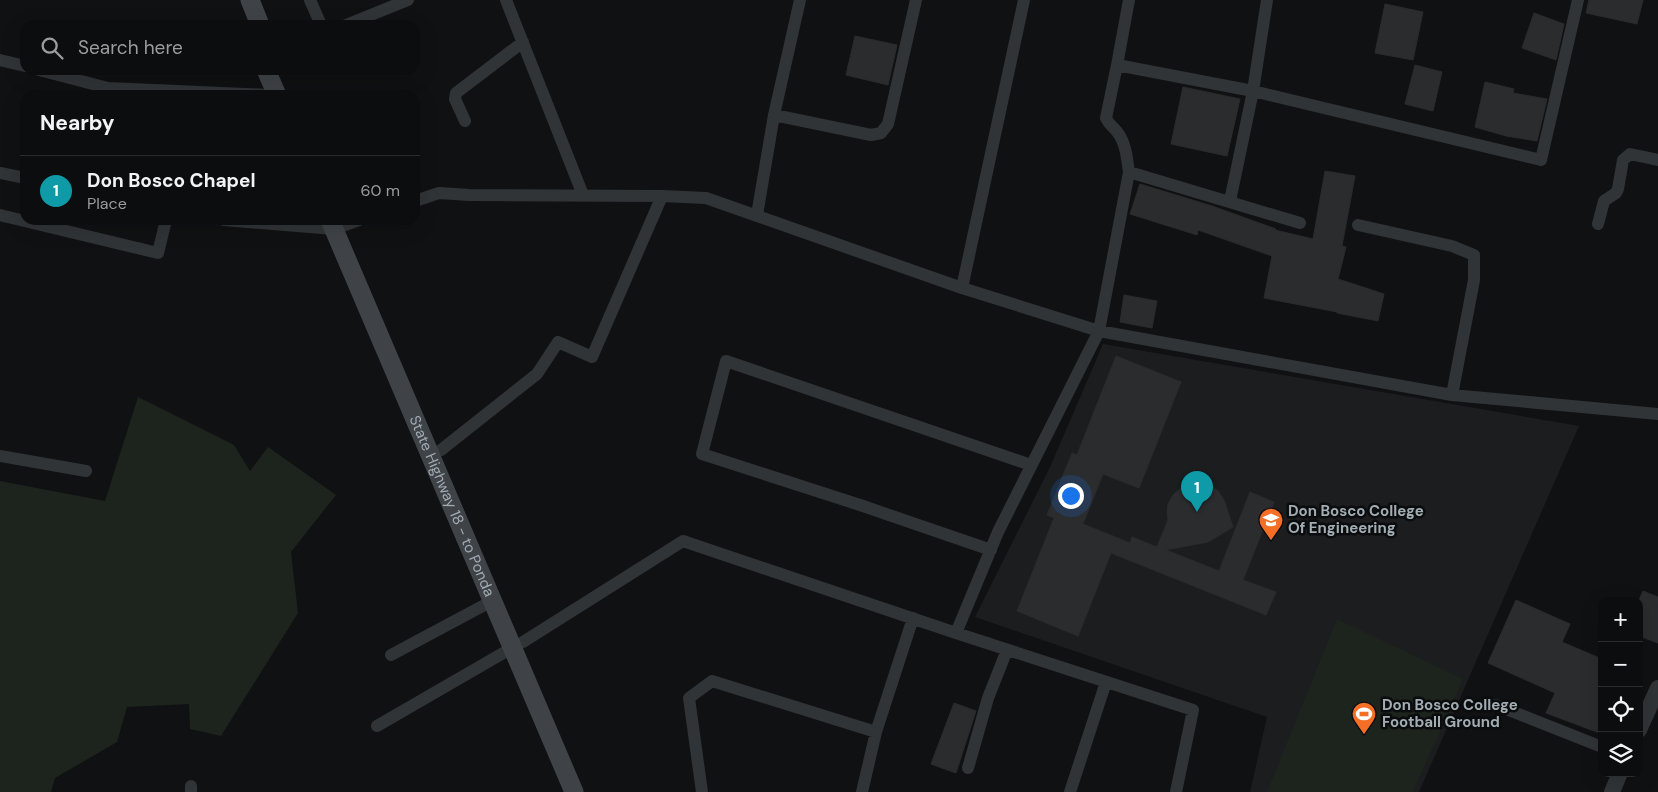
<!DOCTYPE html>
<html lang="en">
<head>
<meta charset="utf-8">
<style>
	:root { --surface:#0c0d0e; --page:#1a1b1c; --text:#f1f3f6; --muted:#9a9c9e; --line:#2c2d2e; --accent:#f46e26 }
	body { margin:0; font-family:"DM Sans",sans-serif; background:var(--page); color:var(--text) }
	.controls { position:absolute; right:15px; bottom:15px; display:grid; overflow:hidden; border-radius:10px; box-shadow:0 5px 20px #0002 }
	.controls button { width:45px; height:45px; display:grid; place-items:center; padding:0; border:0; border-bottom:1px solid var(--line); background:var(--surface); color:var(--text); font:25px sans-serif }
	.you { position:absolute; left:1070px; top:495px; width:18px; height:18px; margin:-12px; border:4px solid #fff; border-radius:50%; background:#1a73e8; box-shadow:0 0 0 8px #1a73e833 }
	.badge { display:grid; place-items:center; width:32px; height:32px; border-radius:50%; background:var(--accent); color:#fff; font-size:16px; font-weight:700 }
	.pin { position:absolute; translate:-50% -41px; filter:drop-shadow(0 1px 2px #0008) }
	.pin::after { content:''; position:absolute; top:26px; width:18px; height:15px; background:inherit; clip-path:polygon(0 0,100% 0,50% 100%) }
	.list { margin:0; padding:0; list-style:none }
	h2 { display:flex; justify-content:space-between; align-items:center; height:65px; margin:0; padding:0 20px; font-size:21px }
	h2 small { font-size:16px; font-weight:400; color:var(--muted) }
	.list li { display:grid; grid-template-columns:32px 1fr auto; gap:15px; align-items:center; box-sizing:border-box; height:70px; padding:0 20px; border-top:1px solid var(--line) }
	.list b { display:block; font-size:19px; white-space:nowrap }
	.list p { margin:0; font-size:16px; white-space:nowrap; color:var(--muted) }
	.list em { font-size:16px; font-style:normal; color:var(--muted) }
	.icon { flex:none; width:28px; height:28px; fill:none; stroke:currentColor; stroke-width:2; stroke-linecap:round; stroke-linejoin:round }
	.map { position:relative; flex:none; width:1658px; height:792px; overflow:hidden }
	.search { position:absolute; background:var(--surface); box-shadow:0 5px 20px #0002; left:20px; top:20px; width:400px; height:55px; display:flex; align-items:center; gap:12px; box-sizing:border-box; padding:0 18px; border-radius:15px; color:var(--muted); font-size:19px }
	.panel { position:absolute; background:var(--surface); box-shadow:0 5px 20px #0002; left:20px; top:90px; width:400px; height:135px; border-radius:15px }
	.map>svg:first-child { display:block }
	.built { fill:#1c1d1f }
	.green { fill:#1d241d }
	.building { fill:#2b2c2e; stroke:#2a2b2e }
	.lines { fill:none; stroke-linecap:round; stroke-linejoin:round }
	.minor { stroke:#313437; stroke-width:12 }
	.tertiary { stroke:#313437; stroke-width:16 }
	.secondary { stroke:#3f4347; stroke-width:19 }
	.labels { text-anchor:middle; stroke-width:5; stroke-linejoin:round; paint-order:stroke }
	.street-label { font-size:15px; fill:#a1acb3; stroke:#0b0c0d }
	.poi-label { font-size:15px; font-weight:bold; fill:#a1acb3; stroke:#0b0c0d; text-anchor:start }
</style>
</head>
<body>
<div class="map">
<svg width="1658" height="792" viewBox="0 0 1658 792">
	<rect width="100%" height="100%" fill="#101112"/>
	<!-- built -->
	<path class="built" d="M 1103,344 L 1579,426 L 1419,792 L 1250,792 L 1267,717 L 975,617 L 1051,465 Z"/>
	<!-- green -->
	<path class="green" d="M 138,397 L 234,445 L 250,471 L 268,447 L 336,495 L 291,552 L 298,613 L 221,736 L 190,729 L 189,704 L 127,707 L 117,742 L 55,778 L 51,792 L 0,792 L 0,481 L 105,501 Z
		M 1337,619 L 1463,679 L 1413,792 L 1267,792 Z"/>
	<!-- building -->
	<path class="building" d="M 1589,0 L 1643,0 L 1637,24 L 1586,13 Z
		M 1385,4 L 1423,12 L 1413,60 L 1375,53 Z
		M 1534,13 L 1564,24 L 1556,60 L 1522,48 Z
		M 855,36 L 897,45 L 888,85 L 846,75 Z
		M 1415,65 L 1442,72 L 1433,111 L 1405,104 Z
		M 1485,82 L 1514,89 L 1513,93 L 1547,99 L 1537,141 L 1506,136 L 1475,127 Z
		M 1183,87 L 1240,99 L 1227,156 L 1171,144 Z
		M 1325,171 L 1355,176 L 1342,246 L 1346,247 L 1338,279 L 1384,294 L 1378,321 L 1337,313 L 1337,312 L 1264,298 L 1272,256 L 1198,230 L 1197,235 L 1130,214 L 1140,184 L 1212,206 L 1276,229 L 1275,230 L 1313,239 Z
		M 1124,295 L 1157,301 L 1152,328 L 1120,322 Z
		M 1116,356 L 1181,382 L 1139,488 L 1103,474 L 1083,524 L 1130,543 L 1132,537 L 1157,547 L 1168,520 L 1167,514 L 1168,504 L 1173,495 L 1181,488 L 1190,484 L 1200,483 L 1210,485 L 1218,491 L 1224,500 L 1233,527 L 1208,542 L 1166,550 L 1219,571 L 1250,492 L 1274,502 L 1243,580 L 1276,592 L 1266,615 L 1111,553 L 1078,636 L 1017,611 L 1054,518 L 1047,515 L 1072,453 L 1077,455 Z
		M 1643,591 L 1658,597 L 1658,643 L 1639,636 L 1639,600 Z
		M 1516,600 L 1570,624 L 1562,642 L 1602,659 L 1602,734 L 1546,713 L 1555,693 L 1488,663 Z
		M 954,703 L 976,711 L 956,773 L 931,764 Z"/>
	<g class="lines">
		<!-- minor -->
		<path class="minor" d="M 310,0 L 321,25
			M 506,0 L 583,195
			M 1129,0 L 1117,65 L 1253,91 L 1541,160 L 1578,0
			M 346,25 L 408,0
			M 0,60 L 25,66
			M 1117,65 L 1106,118 C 1109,125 1114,127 1118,133 C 1126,144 1127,159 1129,172
			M 39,70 L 108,88 L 269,95
			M 774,115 L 871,135 L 881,133 L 888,124 L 916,0
			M 465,121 L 455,99 L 456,93 L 523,42
			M 0,173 L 25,178
			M 415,201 L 439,193 L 469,195 L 662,196
			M 1230,201 L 1253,91 L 1267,0
			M 0,215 L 158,253 L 166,220
			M 757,215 L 774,115 L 800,0
			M 224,220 L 334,229 L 359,220
			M 1598,224 L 1604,201 L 1616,193 L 1618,189 L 1623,160 L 1630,154 L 1658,160
			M 1358,225 L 1452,246 L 1474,255 L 1474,280 L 1452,395
			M 962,288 L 1099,331 L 1129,172 L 1300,223
			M 441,450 L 537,374 L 558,342 L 592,357 L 662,196 L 706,198 L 962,288 L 1024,0
			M 0,456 L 86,471
			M 991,550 L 863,506 L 702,454 L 726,361 L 1031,465
			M 523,642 L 683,541 L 956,633
			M 391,655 L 492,601
			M 1496,705 L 1602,747
			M 377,726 L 512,648
			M 968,768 L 988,698 L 1007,650
			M 191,792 L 191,786
			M 702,792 L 689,698 L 712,681 L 876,732 L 913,618
			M 862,792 L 876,732
			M 1070,792 L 1106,682
			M 1176,792 L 1193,710 L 956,633 L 998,532 L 1099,331 L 1452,395 L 1658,414"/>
		<!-- tertiary -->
		<path class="tertiary" d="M 1639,730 L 1658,688
			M 1612,792 L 1620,773"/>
		<!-- secondary -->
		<g class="secondary">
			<path d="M 250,0 L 260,25"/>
			<path d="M 266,70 L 277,95"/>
			<path id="s1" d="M 330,220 L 574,792"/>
		</g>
	</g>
	<!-- icons -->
	<defs>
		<symbol id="university-pin" viewBox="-11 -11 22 30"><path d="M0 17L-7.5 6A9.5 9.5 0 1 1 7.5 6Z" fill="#f46e26" stroke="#0b0c0d"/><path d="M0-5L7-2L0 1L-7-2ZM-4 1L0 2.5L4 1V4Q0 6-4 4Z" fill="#fff"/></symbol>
		<symbol id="stadium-pin" viewBox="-11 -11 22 30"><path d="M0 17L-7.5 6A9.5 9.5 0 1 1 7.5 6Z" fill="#f46e26" stroke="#0b0c0d"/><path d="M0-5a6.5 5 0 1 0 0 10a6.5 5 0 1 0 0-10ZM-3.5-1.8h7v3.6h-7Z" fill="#fff"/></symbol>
	</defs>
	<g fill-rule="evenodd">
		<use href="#university-pin" x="1257" y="506" width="28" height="38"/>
		<use href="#stadium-pin" x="1350" y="700" width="28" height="38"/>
	</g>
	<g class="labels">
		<!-- street labels -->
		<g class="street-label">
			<text dy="5" stroke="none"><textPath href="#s1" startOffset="311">State Highway 18 - to Ponda</textPath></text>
		</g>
		<!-- poi labels -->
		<g class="poi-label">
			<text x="1288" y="516">Don Bosco College<tspan x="1288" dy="17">Of Engineering</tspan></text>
			<text x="1382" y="710">Don Bosco College<tspan x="1382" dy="17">Football Ground</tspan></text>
		</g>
	</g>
</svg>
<div class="controls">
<button>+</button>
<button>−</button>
<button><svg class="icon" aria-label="locate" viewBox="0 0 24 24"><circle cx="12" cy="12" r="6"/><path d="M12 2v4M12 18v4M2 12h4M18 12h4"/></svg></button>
<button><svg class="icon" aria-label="layers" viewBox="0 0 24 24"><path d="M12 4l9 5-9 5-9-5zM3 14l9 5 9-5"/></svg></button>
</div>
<div class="you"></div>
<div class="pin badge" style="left:1197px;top:512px;background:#0f9aa8">1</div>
<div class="search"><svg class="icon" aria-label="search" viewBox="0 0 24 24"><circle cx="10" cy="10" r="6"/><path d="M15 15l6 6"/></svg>Search here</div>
<section class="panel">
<h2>Nearby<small></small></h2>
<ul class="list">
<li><span class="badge" style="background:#0f9aa8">1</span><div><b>Don Bosco Chapel</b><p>Place</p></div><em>60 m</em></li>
</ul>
</section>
</div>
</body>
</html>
